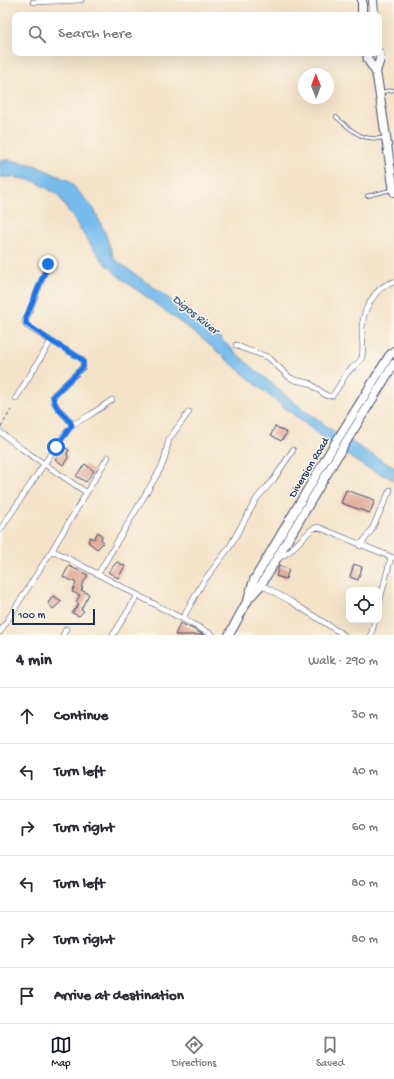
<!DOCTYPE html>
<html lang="en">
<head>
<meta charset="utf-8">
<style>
	:root { --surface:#fff; --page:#f2f2f3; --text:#2b2b33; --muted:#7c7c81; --line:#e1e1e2; --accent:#111827 }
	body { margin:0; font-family:"Gochi Hand",sans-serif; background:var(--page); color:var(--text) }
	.controls { position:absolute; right:12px; bottom:12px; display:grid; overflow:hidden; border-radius:8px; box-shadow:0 4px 16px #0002 }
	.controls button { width:36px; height:36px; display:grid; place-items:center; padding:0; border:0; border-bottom:1px solid var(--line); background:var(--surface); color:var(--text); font:20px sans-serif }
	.compass { position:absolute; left:298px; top:68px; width:36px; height:36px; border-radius:50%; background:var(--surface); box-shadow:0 4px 16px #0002; rotate:359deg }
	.scale { position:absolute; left:12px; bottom:10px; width:83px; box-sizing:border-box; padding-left:4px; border:2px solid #1b2f5e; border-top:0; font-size:11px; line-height:14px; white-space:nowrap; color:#1b2f5e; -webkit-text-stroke:3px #fbf7ec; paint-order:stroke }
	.stop { position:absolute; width:12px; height:12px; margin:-9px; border:3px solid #1a73e8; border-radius:50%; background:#fff }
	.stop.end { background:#1a73e8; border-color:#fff; box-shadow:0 1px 4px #0008 }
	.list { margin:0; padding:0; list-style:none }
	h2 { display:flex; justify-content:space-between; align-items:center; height:52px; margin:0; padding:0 16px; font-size:17px }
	h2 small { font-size:13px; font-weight:400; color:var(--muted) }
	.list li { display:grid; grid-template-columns:26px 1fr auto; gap:12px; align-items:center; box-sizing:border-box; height:56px; padding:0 16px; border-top:1px solid var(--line) }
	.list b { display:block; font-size:15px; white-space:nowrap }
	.list em { font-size:13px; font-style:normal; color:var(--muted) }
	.icon { flex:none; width:22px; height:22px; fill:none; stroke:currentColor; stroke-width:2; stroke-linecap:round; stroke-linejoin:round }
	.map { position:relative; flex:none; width:394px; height:635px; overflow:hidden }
	.search { position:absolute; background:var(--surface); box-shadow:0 4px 16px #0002; left:12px; right:12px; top:12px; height:44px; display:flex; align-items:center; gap:10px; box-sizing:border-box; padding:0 14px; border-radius:8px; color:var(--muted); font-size:15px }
	.sheet { height:388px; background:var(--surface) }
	nav { display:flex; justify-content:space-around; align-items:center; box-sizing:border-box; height:56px; border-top:1px solid var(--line); background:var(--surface); font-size:11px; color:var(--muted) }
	nav a { display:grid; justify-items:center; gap:2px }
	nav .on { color:var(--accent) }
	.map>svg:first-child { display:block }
	.water { fill:#75bbec; stroke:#4875a5 }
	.building { fill:#e1a997 }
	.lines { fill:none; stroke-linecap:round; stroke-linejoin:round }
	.service-casing { stroke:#3c4a6e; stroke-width:4 }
	.minor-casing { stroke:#3c4a6e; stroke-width:6 }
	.trunk-casing { stroke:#3c4a6e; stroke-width:10 }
	.path { stroke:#3c4a6e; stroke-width:1; stroke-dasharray:3 3; stroke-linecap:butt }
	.service { stroke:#fff; stroke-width:2.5 }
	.minor { stroke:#fff; stroke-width:5 }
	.trunk { stroke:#fff; stroke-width:8 }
	.route { stroke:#1a73e8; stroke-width:5 }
	.labels { text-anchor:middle; stroke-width:3; stroke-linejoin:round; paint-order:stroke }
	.street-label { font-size:11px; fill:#1b2f5e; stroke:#fbf7ec }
	.water-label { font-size:12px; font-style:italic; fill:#365989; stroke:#fbf7ec }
</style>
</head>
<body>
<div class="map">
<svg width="394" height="635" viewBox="0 0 394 635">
	<rect width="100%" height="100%" fill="#fbf7ec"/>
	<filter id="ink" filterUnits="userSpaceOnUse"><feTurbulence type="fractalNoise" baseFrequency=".025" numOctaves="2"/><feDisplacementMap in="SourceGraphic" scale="8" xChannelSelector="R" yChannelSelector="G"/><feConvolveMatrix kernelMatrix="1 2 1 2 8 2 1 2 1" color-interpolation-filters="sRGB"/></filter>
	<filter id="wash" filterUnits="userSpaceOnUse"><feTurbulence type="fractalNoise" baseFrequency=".012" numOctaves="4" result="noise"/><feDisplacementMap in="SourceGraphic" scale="16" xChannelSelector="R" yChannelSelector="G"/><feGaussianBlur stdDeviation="0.9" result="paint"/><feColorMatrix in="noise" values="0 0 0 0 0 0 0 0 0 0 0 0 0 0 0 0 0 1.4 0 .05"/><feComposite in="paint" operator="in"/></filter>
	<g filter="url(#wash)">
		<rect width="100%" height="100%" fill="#f4e3c9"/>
		<!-- water -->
		<path class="water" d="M 0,160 L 10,160 L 34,165 L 69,181 L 94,209 L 106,235 L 114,259 L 203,323 L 246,362 L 306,412 L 315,417 L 327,427 L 384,462 L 394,466 L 394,480 L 363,466 L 328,442 L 260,388 L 199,336 L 117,275 L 102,260 L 90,244 L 58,195 L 35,181 L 13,177 L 0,177 Z"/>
		<g id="blocks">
			<!-- building -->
			<path class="building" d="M 275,426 L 287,433 L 281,441 L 271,435 Z
				M 62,446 L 69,450 L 67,453 L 68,458 L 63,465 L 55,459 L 61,452 L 60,450 Z
				M 85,464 L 94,471 L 86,482 L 76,476 Z
				M 346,490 L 375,500 L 370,513 L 341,503 Z
				M 98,532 L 102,536 L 101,540 L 104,542 L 97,549 L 88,542 L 90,537 L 94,539 Z
				M 117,562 L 125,566 L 118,578 L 108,572 Z
				M 354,564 L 362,567 L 358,580 L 350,577 Z
				M 69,566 L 88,575 L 81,587 L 83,588 L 81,590 L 89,594 L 81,609 L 84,611 L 79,616 L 72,613 L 79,604 L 76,602 L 80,595 L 72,592 L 76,583 L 75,583 L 75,582 L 63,577 Z
				M 279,566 L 289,569 L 286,579 L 276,576 Z
				M 53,596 L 62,601 L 53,609 L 48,603 Z
				M 180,623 L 195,630 L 204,635 L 175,635 Z"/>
		</g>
	</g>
	<g filter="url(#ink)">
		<use href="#blocks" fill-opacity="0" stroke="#3c4a6e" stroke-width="1"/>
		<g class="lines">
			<defs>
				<path id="service" d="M 381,92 L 394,90
					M 336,117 C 353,131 360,141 384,138
					M 367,196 L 391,190"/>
				<path id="minor" d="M 33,2 L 81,0
					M 48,264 L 25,322 L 27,326 L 51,341
					M 236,345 L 242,348 L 268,357 L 289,377 L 295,380 L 309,383 L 327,396 L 332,396 C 338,389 342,380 347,373 C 351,367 359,365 362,357 C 364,349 362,339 362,330 C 362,311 375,286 394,282
					M 16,398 L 51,341 L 80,358 L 83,361 L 83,367 L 53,396 C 54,410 66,413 72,425
					M 0,432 L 22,449 L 86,492
					M 0,530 L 61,439 L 72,425 L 90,415 L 112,400
					M 360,546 L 371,531 L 390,490
					M 52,550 L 213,635
					M 278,559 L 290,551 L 312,529 L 318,527 L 394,558
					M 98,574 L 161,468 L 164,461 L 169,439 L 189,412
					M 260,584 L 290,601 L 344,635
					M 379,604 L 391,557
					M 183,618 L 203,582 L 229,548 L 257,498 L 274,479 L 293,450
					M 0,632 L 52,550 L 108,457
					M 63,635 L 66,629
					M 113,635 L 138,595
					M 371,635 L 375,620"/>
				<path id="trunk" d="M 362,0 L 362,15
					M 373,0 L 374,15
					M 367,53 L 368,60 L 376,72 L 378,83 L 394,192
					M 376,72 L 380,59 L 379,53
					M 249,596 L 254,580 L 331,450 L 389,356 L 394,351
					M 229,635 L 249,598 L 261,585 L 338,455 L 394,364"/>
			</defs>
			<!-- service casing -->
			<use href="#service" class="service-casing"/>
			<!-- minor casing -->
			<use href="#minor" class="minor-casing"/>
			<!-- trunk casing -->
			<use href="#trunk" class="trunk-casing"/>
			<!-- path -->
			<path class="path" d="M 1,427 L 11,410"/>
			<!-- service -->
			<use href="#service" class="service"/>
			<!-- minor -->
			<use href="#minor" class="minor"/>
			<!-- trunk -->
			<use href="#trunk" class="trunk"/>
		</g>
	</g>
	<g class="lines" filter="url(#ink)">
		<!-- route -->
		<path class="route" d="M 48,264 L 26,318 L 26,324 L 51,341 L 80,358 L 83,361 L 83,367 L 53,396 C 54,410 66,413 72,425 L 56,447"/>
	</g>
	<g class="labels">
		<!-- street labels -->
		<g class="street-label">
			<text transform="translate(308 467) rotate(-59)" y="4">Diversion Road</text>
		</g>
		<!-- water labels -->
		<g class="water-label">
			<text transform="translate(196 314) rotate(39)" y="4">Digos River</text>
		</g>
	</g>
</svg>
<div class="controls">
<button><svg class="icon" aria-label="locate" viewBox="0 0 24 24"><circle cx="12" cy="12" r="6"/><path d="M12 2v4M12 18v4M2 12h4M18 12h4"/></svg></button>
</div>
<svg class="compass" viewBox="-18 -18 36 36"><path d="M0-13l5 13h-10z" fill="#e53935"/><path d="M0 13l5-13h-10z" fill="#7c7c81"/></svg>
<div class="scale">100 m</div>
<div class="stop" style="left:56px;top:447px"></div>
<div class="stop end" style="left:48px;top:264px"></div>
<div class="search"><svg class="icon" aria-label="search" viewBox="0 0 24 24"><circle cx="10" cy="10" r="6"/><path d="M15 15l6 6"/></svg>Search here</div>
</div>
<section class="sheet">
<h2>4 min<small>Walk · 290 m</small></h2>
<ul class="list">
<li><svg class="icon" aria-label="ahead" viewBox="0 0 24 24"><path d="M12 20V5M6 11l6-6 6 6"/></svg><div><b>Continue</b></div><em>30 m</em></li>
<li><svg class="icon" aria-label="left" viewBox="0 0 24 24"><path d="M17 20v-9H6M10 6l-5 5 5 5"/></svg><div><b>Turn left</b></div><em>40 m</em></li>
<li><svg class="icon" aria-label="right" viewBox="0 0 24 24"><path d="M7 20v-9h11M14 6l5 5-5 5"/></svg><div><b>Turn right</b></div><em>60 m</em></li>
<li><svg class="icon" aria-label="left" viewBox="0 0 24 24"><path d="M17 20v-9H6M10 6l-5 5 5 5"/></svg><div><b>Turn left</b></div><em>80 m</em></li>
<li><svg class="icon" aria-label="right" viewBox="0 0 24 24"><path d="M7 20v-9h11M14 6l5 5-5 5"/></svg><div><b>Turn right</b></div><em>80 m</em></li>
<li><svg class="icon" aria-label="arrive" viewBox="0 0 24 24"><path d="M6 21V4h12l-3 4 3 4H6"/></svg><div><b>Arrive at destination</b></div></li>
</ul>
</section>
<nav>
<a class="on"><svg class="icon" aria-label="map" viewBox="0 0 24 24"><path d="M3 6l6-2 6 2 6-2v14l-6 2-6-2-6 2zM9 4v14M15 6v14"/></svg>Map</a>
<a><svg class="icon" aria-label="directions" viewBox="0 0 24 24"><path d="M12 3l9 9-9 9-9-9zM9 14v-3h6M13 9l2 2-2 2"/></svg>Directions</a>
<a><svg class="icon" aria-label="saved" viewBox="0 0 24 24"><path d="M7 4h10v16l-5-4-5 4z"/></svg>Saved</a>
</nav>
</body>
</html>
